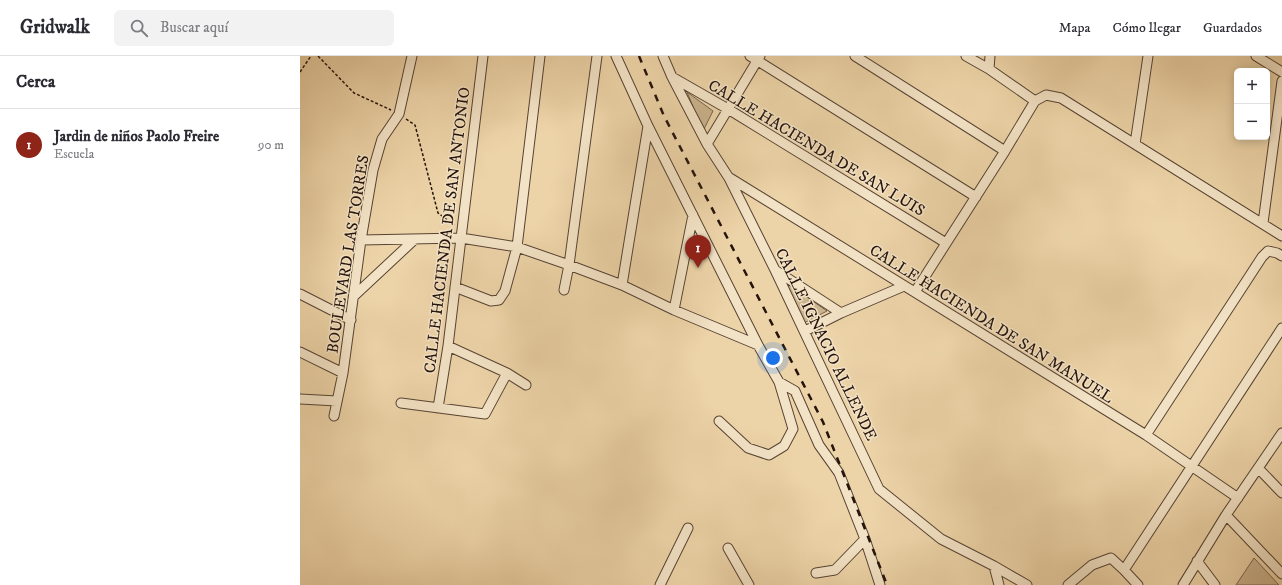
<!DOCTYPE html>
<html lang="es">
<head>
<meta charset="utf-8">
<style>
	:root { --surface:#fff; --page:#f2f2f3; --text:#2b2b33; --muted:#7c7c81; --line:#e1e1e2; --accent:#8f2418 }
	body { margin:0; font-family:"IM FELL DW Pica",serif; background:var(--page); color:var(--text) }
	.controls { position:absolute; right:12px; top:12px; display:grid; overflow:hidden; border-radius:6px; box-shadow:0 2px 10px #0003 }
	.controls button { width:36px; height:36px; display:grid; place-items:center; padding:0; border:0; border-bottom:1px solid var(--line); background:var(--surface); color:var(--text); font:20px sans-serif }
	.you { position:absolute; left:473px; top:302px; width:14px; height:14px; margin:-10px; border:3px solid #fff; border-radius:50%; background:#1a73e8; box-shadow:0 0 0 6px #1a73e833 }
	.badge { display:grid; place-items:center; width:26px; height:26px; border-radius:50%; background:var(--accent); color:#fff; font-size:13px; font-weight:700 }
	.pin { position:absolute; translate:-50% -33px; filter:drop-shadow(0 1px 2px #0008) }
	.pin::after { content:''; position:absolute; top:21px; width:14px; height:12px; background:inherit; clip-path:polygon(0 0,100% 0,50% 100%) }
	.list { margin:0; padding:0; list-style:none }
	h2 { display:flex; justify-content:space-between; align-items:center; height:52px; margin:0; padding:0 16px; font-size:17px }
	h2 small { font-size:13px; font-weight:400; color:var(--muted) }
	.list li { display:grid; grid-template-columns:26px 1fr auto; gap:12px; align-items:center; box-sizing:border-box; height:72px; padding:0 16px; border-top:1px solid var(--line) }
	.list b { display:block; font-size:15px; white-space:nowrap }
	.list p { margin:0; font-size:13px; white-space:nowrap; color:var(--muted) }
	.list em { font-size:13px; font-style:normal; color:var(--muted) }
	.icon { flex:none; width:22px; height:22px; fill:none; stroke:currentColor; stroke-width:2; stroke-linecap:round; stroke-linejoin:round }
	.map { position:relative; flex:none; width:982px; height:529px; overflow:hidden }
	header { display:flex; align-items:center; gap:24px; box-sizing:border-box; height:56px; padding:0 20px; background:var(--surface); border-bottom:1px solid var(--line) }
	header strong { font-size:19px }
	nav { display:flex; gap:22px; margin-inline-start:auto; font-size:14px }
	.search { width:280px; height:36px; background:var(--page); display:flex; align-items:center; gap:10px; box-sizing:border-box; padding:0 14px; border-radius:6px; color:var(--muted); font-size:15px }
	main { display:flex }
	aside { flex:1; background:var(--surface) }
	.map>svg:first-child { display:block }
	.green { fill:#cbb38d; stroke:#78634c }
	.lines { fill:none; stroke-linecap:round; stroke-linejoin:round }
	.street-casing { stroke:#574333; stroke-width:11 }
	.path { stroke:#25130c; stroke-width:1.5; stroke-dasharray:3 2; stroke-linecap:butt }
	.street { stroke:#f3e3c6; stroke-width:9 }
	.rail { stroke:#25130c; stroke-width:2.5; stroke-dasharray:7 7; stroke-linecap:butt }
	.labels { text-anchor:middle; stroke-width:3; stroke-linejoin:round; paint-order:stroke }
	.street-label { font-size:16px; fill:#25130c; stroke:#f3e3c6 }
</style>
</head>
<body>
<header>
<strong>Gridwalk</strong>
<div class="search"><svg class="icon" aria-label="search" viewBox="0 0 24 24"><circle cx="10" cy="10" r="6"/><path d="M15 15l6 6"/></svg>Buscar aquí</div>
<nav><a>Mapa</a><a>Cómo llegar</a><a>Guardados</a></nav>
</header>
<main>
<aside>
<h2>Cerca<small></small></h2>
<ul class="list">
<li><span class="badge">1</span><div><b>Jardin de niños Paolo Freire</b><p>Escuela</p></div><em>90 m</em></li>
</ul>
</aside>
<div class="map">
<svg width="982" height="529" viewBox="0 0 982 529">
	<rect width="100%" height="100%" fill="#edd4a8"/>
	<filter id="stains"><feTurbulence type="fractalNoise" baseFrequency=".005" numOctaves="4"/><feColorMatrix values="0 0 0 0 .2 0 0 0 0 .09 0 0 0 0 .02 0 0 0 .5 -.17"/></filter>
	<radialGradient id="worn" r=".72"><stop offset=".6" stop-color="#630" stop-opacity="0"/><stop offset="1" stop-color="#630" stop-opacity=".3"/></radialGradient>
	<!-- green -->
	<path class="green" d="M 387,36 L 413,55 L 403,75 Z
		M 484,225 L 527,255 L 504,267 Z
		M 954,502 L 979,529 L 936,529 Z"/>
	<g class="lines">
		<defs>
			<path id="street" d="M 316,0 L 348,70 L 458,289 L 479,326 L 493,373 L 484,390 L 469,399 L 448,392 L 419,365
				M 363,0 L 372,21 L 407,88 L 429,122 L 475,214 L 579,433 L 641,483 L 694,510 L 727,529
				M 450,0 L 676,141
				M 555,0 L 705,95
				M 666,0 L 689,13 L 735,45
				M 956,0 L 982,16
				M 689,13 L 690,0
				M 372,21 L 428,53 L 646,187
				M 735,45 L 746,39 L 761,42 L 982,180
				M 407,88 L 460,0
				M 835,88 L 848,0
				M 430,122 L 846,379 L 938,442
				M 963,167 L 982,25
				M 61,184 L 161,182 L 217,191 L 269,209 L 322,229 L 374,254 L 458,289
				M 475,214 L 541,257
				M 322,229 L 348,70
				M 155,231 L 191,245 L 199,244 L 205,235 L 217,191 L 240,0
				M 264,234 L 269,209 L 297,0
				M 615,236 L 705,95 L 735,45
				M 0,238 L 51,264
				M 54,240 L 115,183
				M 374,254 L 393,159
				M 505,275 L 541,257 L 604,230
				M 148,290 L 207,317 L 226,329
				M 0,296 L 43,317
				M 479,326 L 495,335 L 519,389 L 539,417 L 565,483 L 580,529
				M 0,343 L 37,345
				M 101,347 L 185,358 L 207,317
				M 138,352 L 148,290 L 183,0
				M 34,360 L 43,317 L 61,184 L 73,114 L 82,83 L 99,58 L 112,0
				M 846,379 L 962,201 L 968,195 L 977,197 L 982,200
				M 958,412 L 982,437
				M 926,459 L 982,518
				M 428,492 L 449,529
				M 897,505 L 915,529
				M 694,510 L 699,529
				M 824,514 L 982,272
				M 516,517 L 535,514 L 565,483
				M 360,529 L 388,472
				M 768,529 L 792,509 L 811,502 L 824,514 L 838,529
				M 883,529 L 926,459 L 982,377"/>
		</defs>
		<!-- street casing -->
		<use href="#street" class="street-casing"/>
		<!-- path -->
		<path class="path" d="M 18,0 L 54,37 L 91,54
			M 0,16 L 11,0
			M 106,63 L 115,69 L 138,157 L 154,169"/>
		<!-- street -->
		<use href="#street" class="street"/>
		<!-- rail -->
		<path class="rail" d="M 339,0 L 364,60 L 523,366 L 587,529"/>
	</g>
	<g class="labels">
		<!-- street labels -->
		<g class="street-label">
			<text transform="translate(517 91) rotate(31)" y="6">CALLE HACIENDA DE SAN LUIS</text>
			<text transform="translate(146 174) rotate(-83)" y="6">CALLE HACIENDA DE SAN ANTONIO</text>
			<text transform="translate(47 198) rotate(-81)" y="6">BOULEVARD LAS TORRES</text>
			<text transform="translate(692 267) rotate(32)" y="6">CALLE HACIENDA DE SAN MANUEL</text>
			<text transform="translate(527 288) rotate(64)" y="6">CALLE IGNACIO ALLENDE</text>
		</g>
	</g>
	<rect width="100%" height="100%" filter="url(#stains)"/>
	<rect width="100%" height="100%" fill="url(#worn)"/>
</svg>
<div class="controls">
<button>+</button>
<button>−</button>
</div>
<div class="you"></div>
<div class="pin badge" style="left:398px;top:212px">1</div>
</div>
</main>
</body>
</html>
